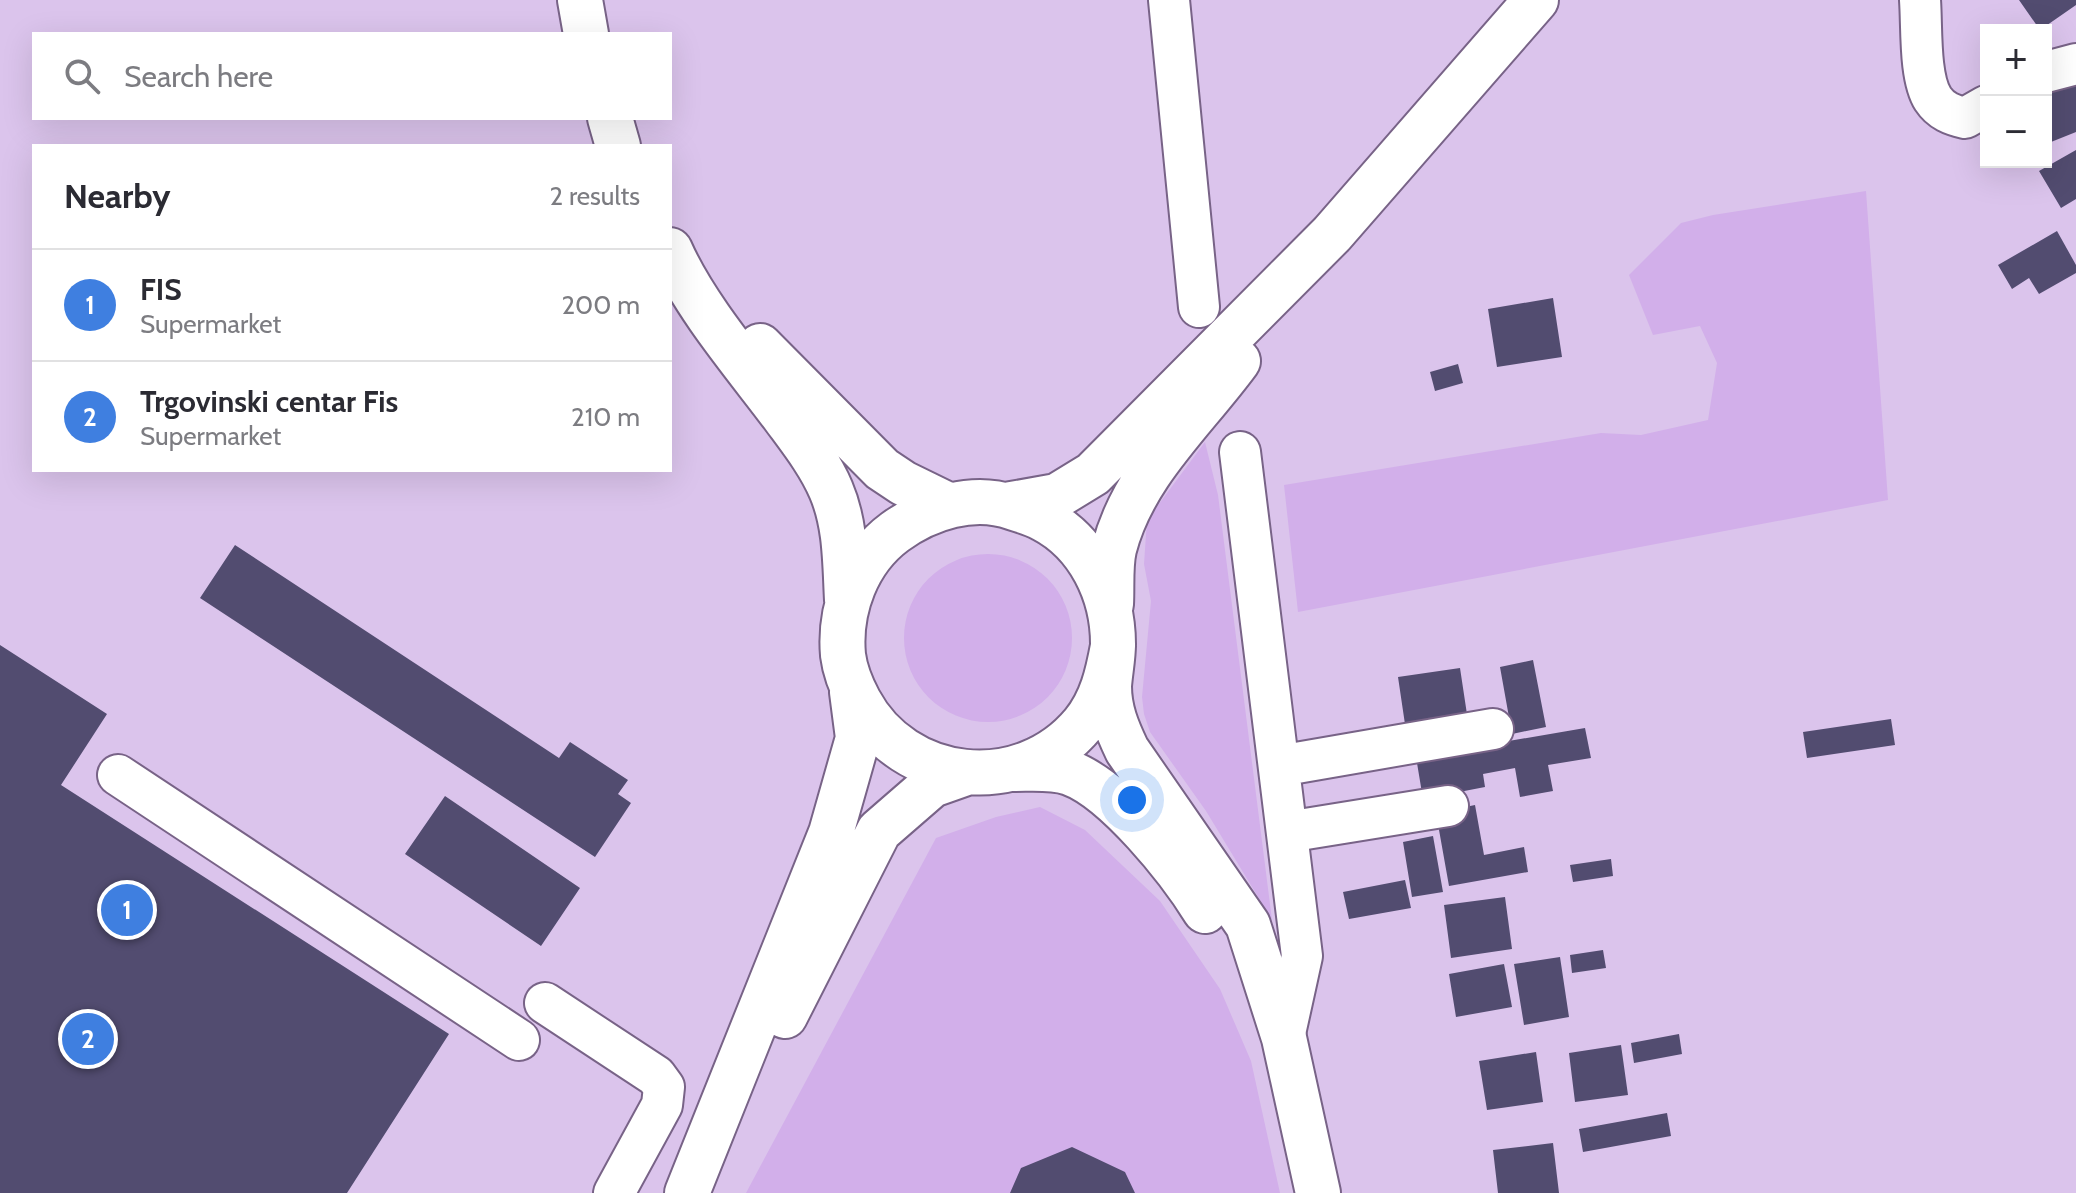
<!DOCTYPE html>
<html lang="en">
<head>
<meta charset="utf-8">
<style>
	:root { --surface:#fff; --page:#f2f2f3; --text:#2b2b33; --muted:#7c7c81; --line:#e1e1e2; --accent:#2563eb }
	body { margin:0; font-family:Cabin,sans-serif; background:var(--page); color:var(--text) }
	.controls { position:absolute; right:24px; top:24px; display:grid; overflow:hidden; border-radius:0px; box-shadow:0 8px 32px #0002 }
	.controls button { width:72px; height:72px; display:grid; place-items:center; padding:0; border:0; border-bottom:2px solid var(--line); background:var(--surface); color:var(--text); font:40px sans-serif }
	.you { position:absolute; left:1132px; top:800px; width:28px; height:28px; margin:-20px; border:6px solid #fff; border-radius:50%; background:#1a73e8; box-shadow:0 0 0 12px #1a73e833 }
	.badge { display:grid; place-items:center; width:52px; height:52px; border-radius:50%; background:var(--accent); color:#fff; font-size:26px; font-weight:700 }
	.pin { position:absolute; translate:-50% -50%; border:4px solid #fff; box-shadow:0 2px 8px #0006 }
	.list { margin:0; padding:0; list-style:none }
	h2 { display:flex; justify-content:space-between; align-items:center; height:104px; margin:0; padding:0 32px; font-size:34px }
	h2 small { font-size:26px; font-weight:400; color:var(--muted) }
	.list li { display:grid; grid-template-columns:52px 1fr auto; gap:24px; align-items:center; box-sizing:border-box; height:112px; padding:0 32px; border-top:2px solid var(--line) }
	.list b { display:block; font-size:30px; white-space:nowrap }
	.list p { margin:0; font-size:26px; white-space:nowrap; color:var(--muted) }
	.list em { font-size:26px; font-style:normal; color:var(--muted) }
	.icon { flex:none; width:44px; height:44px; fill:none; stroke:currentColor; stroke-width:2; stroke-linecap:round; stroke-linejoin:round }
	.map { position:relative; flex:none; width:2076px; height:1193px; overflow:hidden }
	.search { position:absolute; background:var(--surface); box-shadow:0 8px 32px #0002; left:32px; top:32px; width:640px; height:88px; display:flex; align-items:center; gap:20px; box-sizing:border-box; padding:0 28px; border-radius:0px; color:var(--muted); font-size:30px }
	.panel { position:absolute; background:var(--surface); box-shadow:0 8px 32px #0002; left:32px; top:144px; width:640px; height:328px; border-radius:0px }
	.map>svg:first-child { display:block }
	.green { fill:#d2afea }
	.building { fill:#524c70 }
	.lines { fill:none; stroke-linecap:round; stroke-linejoin:round }
	.minor-casing { stroke:#786387; stroke-width:44 }
	.major-casing { stroke:#786387; stroke-width:48 }
	.minor { stroke:#fff; stroke-width:40 }
	.major { stroke:#fff; stroke-width:44 }
</style>
</head>
<body>
<div class="map">
<svg width="2076" height="1193" viewBox="0 0 2076 1193">
	<rect width="100%" height="100%" fill="#dbc4ec"/>
	<!-- green -->
	<path class="green" d="M 1866,191 L 1888,500 L 1298,612 L 1284,485 L 1601,433 L 1641,435 L 1708,420 L 1717,363 L 1700,326 L 1653,335 L 1629,275 L 1681,223 L 1713,215 Z
		M 1205,442 L 1218,495 L 1272,920 L 1206,811 L 1150,732 L 1144,714 L 1142,697 L 1151,601 L 1144,564 L 1147,520 Z
		M904 638a84 84 0 1 1 168 0a84 84 0 1 1-168 0Z
		M 1040,807 L 1085,830 L 1160,901 L 1220,989 L 1251,1061 L 1280,1193 L 746,1193 L 936,838 L 996,817 Z"/>
	<!-- building -->
	<path class="building" d="M 2019,0 L 2076,0 L 2076,5 L 2040,30 Z
		M 2076,74 L 2076,132 L 2046,144 L 2046,86 Z
		M 2076,150 L 2076,199 L 2061,208 L 2039,171 Z
		M 2057,231 L 2076,265 L 2076,273 L 2039,294 L 2029,278 L 2012,289 L 1998,265 Z
		M 1553,298 L 1562,357 L 1497,367 L 1488,309 Z
		M 1458,364 L 1463,383 L 1435,391 L 1430,372 Z
		M 235,545 L 559,758 L 570,742 L 628,780 L 618,794 L 631,803 L 595,857 L 200,598 Z
		M 0,645 L 107,714 L 61,785 L 449,1034 L 347,1193 L 0,1193 Z
		M 1533,660 L 1546,727 L 1512,734 L 1500,667 Z
		M 1460,668 L 1468,721 L 1406,731 L 1398,677 Z
		M 1891,719 L 1895,745 L 1807,758 L 1803,732 Z
		M 1585,728 L 1591,758 L 1548,765 L 1553,791 L 1520,797 L 1515,768 L 1483,774 L 1485,787 L 1423,799 L 1416,757 Z
		M 445,796 L 580,888 L 541,946 L 405,854 Z
		M 1475,805 L 1484,855 L 1524,847 L 1528,872 L 1449,886 L 1436,813 Z
		M 1433,836 L 1443,892 L 1412,897 L 1403,842 Z
		M 1611,859 L 1613,876 L 1573,882 L 1570,865 Z
		M 1405,880 L 1411,908 L 1349,919 L 1343,892 Z
		M 1505,897 L 1512,949 L 1451,958 L 1444,905 Z
		M 1603,950 L 1606,968 L 1572,973 L 1570,955 Z
		M 1560,957 L 1569,1017 L 1524,1025 L 1514,964 Z
		M 1504,964 L 1512,1007 L 1456,1017 L 1449,974 Z
		M 1679,1034 L 1682,1054 L 1634,1063 L 1631,1043 Z
		M 1621,1045 L 1628,1095 L 1575,1102 L 1569,1053 Z
		M 1536,1052 L 1543,1102 L 1487,1110 L 1479,1061 Z
		M 1667,1113 L 1671,1136 L 1583,1152 L 1579,1129 Z
		M 1553,1143 L 1559,1193 L 1498,1193 L 1493,1150 Z
		M 1072,1147 L 1125,1172 L 1135,1193 L 1010,1193 L 1021,1168 Z"/>
	<g class="lines">
		<defs>
			<path id="minor" d="M 1169,0 L 1199,307
				M 1920,0 C 1922,27 1919,77 1933,99 C 1941,111 1952,115 1965,118 L 1986,106
				M 2046,72 L 2076,64
				M 1240,452 L 1302,956 L 1284,1038
				M 1279,766 L 1493,729
				M 118,775 L 519,1040
				M 1287,832 L 1448,806
				M 545,1003 L 656,1076 L 664,1087 L 662,1105 L 614,1193"/>
			<path id="major" d="M 580,0 L 586,34
				M 610,118 L 618,146
				M 670,250 C 695,307 747,367 785,418 C 802,441 820,464 831,490 C 846,525 845,563 847,600
				M 760,346 L 882,469 L 903,483 L 948,505
				M 1006,505 L 1057,496 L 1093,474 L 1332,234 L 1536,0
				M 1111,604 C 1112,587 1110,566 1114,549 C 1133,474 1194,421 1238,361
				M 1113,646 C 1108,673 1102,701 1083,724 C 1021,798 904,785 859,701 C 851,686 845,671 843,655 C 839,609 857,560 895,532 C 928,508 974,493 1014,508 C 1024,511 1034,514 1043,519 C 1089,543 1113,594 1113,644 C 1113,658 1110,672 1109,686 C 1109,710 1117,729 1127,750 L 1248,925 L 1284,1038 L 1318,1193
				M 1014,769 C 1032,769 1053,767 1070,773 C 1116,790 1179,869 1205,911
				M 785,1016 L 879,831 L 932,785 L 966,773
				M 687,1193 L 831,833 L 858,738 L 852,692"/>
		</defs>
		<!-- minor casing -->
		<use href="#minor" class="minor-casing"/>
		<!-- major casing -->
		<use href="#major" class="major-casing"/>
		<!-- minor -->
		<use href="#minor" class="minor"/>
		<!-- major -->
		<use href="#major" class="major"/>
	</g>
</svg>
<div class="controls">
<button>+</button>
<button>−</button>
</div>
<div class="you"></div>
<div class="pin badge" style="left:127px;top:910px;background:#3f7fe0">1</div>
<div class="pin badge" style="left:88px;top:1039px;background:#3f7fe0">2</div>
<div class="search"><svg class="icon" aria-label="search" viewBox="0 0 24 24"><circle cx="10" cy="10" r="6"/><path d="M15 15l6 6"/></svg>Search here</div>
<section class="panel">
<h2>Nearby<small>2 results</small></h2>
<ul class="list">
<li><span class="badge" style="background:#3f7fe0">1</span><div><b>FIS</b><p>Supermarket</p></div><em>200 m</em></li>
<li><span class="badge" style="background:#3f7fe0">2</span><div><b>Trgovinski centar Fis</b><p>Supermarket</p></div><em>210 m</em></li>
</ul>
</section>
</div>
</body>
</html>
